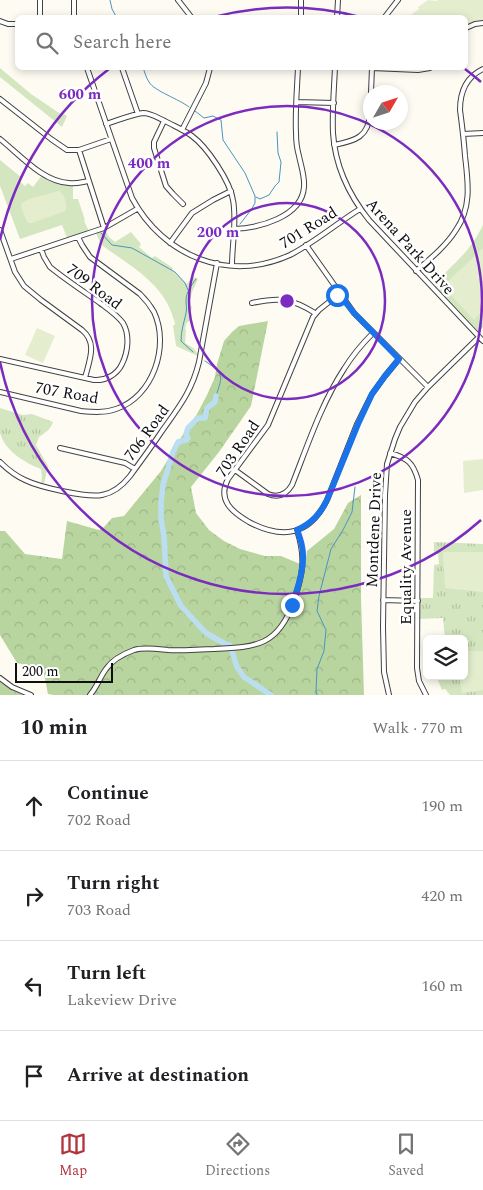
<!DOCTYPE html>
<html lang="en">
<head>
<meta charset="utf-8">
<style>
	:root { --surface:#fff; --page:#f2f2f2; --text:#202124; --muted:#757577; --line:#e0e0e0; --accent:#b3333c }
	body { margin:0; font-family:Spectral,serif; background:var(--page); color:var(--text) }
	.controls { position:absolute; right:15px; bottom:15px; display:grid; overflow:hidden; border-radius:8px; box-shadow:0 2px 8px #0003 }
	.controls button { width:45px; height:45px; display:grid; place-items:center; padding:0; border:0; border-bottom:1px solid var(--line); background:var(--surface); color:var(--text); font:25px sans-serif }
	.compass { position:absolute; left:363px; top:85px; width:45px; height:45px; border-radius:50%; background:var(--surface); box-shadow:0 2px 8px #0003; rotate:51deg }
	.scale { position:absolute; left:15px; bottom:12px; width:98px; box-sizing:border-box; padding-left:5px; border:2px solid #0f0f0f; border-top:0; font-size:14px; line-height:18px; white-space:nowrap; color:#0f0f0f; -webkit-text-stroke:4px #fff; paint-order:stroke }
	.stop { position:absolute; width:15px; height:15px; margin:-11px; border:4px solid #1a73e8; border-radius:50%; background:#fff }
	.stop.end { background:#1a73e8; border-color:#fff; box-shadow:0 1px 5px #0008 }
	.list { margin:0; padding:0; list-style:none }
	h2 { display:flex; justify-content:space-between; align-items:center; height:65px; margin:0; padding:0 20px; font-size:21px }
	h2 small { font-size:16px; font-weight:400; color:var(--muted) }
	.list li { display:grid; grid-template-columns:32px 1fr auto; gap:15px; align-items:center; box-sizing:border-box; height:90px; padding:0 20px; border-top:1px solid var(--line) }
	.list b { display:block; font-size:19px; white-space:nowrap }
	.list p { margin:0; font-size:16px; white-space:nowrap; color:var(--muted) }
	.list em { font-size:16px; font-style:normal; color:var(--muted) }
	.icon { flex:none; width:28px; height:28px; fill:none; stroke:currentColor; stroke-width:2; stroke-linecap:round; stroke-linejoin:round }
	.map { position:relative; flex:none; width:483px; height:695px; overflow:hidden }
	.search { position:absolute; background:var(--surface); box-shadow:0 2px 8px #0003; left:15px; right:15px; top:15px; height:55px; display:flex; align-items:center; gap:12px; box-sizing:border-box; padding:0 18px; border-radius:8px; color:var(--muted); font-size:19px }
	.sheet { height:425px; background:var(--surface) }
	nav { display:flex; justify-content:space-around; align-items:center; box-sizing:border-box; height:70px; border-top:1px solid var(--line); background:var(--surface); font-size:14px; color:var(--muted) }
	nav a { display:grid; justify-items:center; gap:2px }
	nav .on { color:var(--accent) }
	.map>svg:first-child { display:block }
	.grass { fill:#d4e6bf }
	.forest { fill:url(#forest-crowns) }
	.park { fill:url(#park-tufts) }
	.pitch { fill:#e4eecf }
	.lines { fill:none; stroke-linecap:round; stroke-linejoin:round }
	.stream { stroke:#4994c1; stroke-width:1 }
	.river { stroke:#bcdef1; stroke-width:5.5 }
	.minor-casing { stroke:#424242; stroke-width:6 }
	.minor { stroke:#fff; stroke-width:4 }
	.route { stroke:#1a73e8; stroke-width:6 }
	.ring { fill:none; stroke:#7b2cbf; stroke-width:2.5 }
	.labels { text-anchor:middle; stroke-width:5; stroke-linejoin:round; paint-order:stroke }
	.street-label { font-size:16px; fill:#0f0f0f; stroke:#fff }
	.centre { fill:#7b2cbf; stroke:#fff; stroke-width:2.5 }
	.ring-label { font-size:15px; text-anchor:middle; font-weight:bold; fill:#7b2cbf; stroke:#fff; stroke-width:5; stroke-linejoin:round; paint-order:stroke }
</style>
</head>
<body>
<div class="map">
<svg width="483" height="695" viewBox="0 0 483 695">
	<defs>
		<pattern id="forest-crowns" width="20" height="18" patternUnits="userSpaceOnUse" patternTransform="scale(1.25)"><rect width="20" height="18" fill="#b9d59f"/><path d="M2 6a3 3 0 1 1 6 0M12 15a3 3 0 1 1 6 0" fill="none" stroke="#9eb688"/></pattern>
		<pattern id="park-tufts" width="24" height="20" patternUnits="userSpaceOnUse" patternTransform="scale(1.25)"><rect width="24" height="20" fill="#d4e6bf"/><path d="M3 7l-1-3M5 7V3M7 7l1-3M15 17l-1-3M17 17v-4M19 17l1-3" fill="none" stroke="#b5c4a3"/></pattern>
	</defs>
	<rect width="100%" height="100%" fill="#fefbf3"/>
	<!-- grass -->
	<path class="grass" d="M 0,68 L 31,94 L 62,115 L 64,114 L 67,116 L 62,127 L 0,77 Z
		M 0,160 L 22,178 L 19,181 L 25,186 L 28,183 L 33,187 L 42,175 L 73,184 L 73,199 L 78,199 L 85,220 L 84,221 L 90,233 L 68,240 L 62,225 L 20,239 L 0,186 Z
		M 483,225 L 483,327 L 476,334 L 431,286 C 452,266 470,252 483,225 Z
		M 104,228 L 109,237 L 115,242 L 131,232 L 141,244 L 139,247 L 152,258 L 155,256 L 173,268 L 172,270 L 187,284 L 193,277 L 198,279 L 192,292 L 189,305 L 192,307 L 189,322 L 187,322 L 185,329 L 186,330 L 185,343 L 193,348 L 200,356 L 200,357 L 176,346 L 173,325 L 175,325 C 175,320 173,319 172,314 C 161,282 129,265 103,246 L 100,242 L 95,231 Z"/>
	<!-- forest -->
	<path class="forest" d="M 268,321 L 251,406 L 219,452 L 191,487 L 196,513 L 209,530 L 224,541 L 240,549 L 265,556 L 281,556 L 305,566 L 307,551 L 334,529 L 348,503 L 361,495 L 361,598 L 364,695 L 53,695 L 48,694 L 43,669 L 17,663 L 0,635 L 0,531 L 5,531 L 25,554 L 62,559 L 67,521 L 99,530 L 104,527 L 112,518 L 124,516 L 161,471 L 182,436 L 197,414 L 207,395 L 215,377 L 217,364 L 224,341 L 232,332 L 239,326 Z
		M 0,681 L 14,691 L 23,695 L 0,695 Z"/>
	<!-- park -->
	<path class="park" d="M 0,408 L 23,415 L 32,414 L 53,422 C 51,429 45,433 39,437 L 36,445 L 48,466 L 44,484 L 41,483 L 42,477 L 41,469 C 25,463 5,451 0,433 C 0,426 0,416 0,408 Z
		M 434,542 L 483,544 L 483,695 L 450,695 L 445,689 L 442,690 L 437,678 L 441,676 L 464,676 L 464,639 L 445,639 L 443,618 L 418,619 L 418,598 L 433,598 L 434,565 L 439,564 L 438,554 L 434,554 Z"/>
	<!-- pitch -->
	<path class="pitch" d="M 428,0 L 436,1 L 438,0 L 483,0 L 483,20 L 472,22 L 466,25 L 466,18 L 408,17 L 419,9 L 418,7 Z
		M 59,191 C 65,194 68,206 65,211 L 32,223 L 28,223 L 27,222 L 21,207 L 22,203 L 29,199 Z
		M 483,248 L 483,310 L 474,320 L 443,286 Z
		M 37,328 L 55,336 L 43,363 L 25,355 Z
		M 483,459 L 483,490 L 464,493 L 463,461 Z
		M 443,552 L 483,552 L 483,592 L 445,588 Z
		M 464,651 L 483,651 L 483,690 L 462,693 L 459,676 L 464,676 Z"/>
	<g class="lines">
		<!-- stream -->
		<path class="stream" d="M 110,0 L 112,9 L 117,18
			M 143,68 C 145,72 146,78 149,82 C 154,91 179,99 189,107
			M 195,111 L 204,118 L 213,116 L 221,120 L 223,140 L 245,173 L 255,196 L 255,203 L 251,210 L 240,224
			M 256,197 L 260,199 L 269,195 L 275,186 L 279,182 L 281,162 L 278,153 L 277,132
			M 101,233 L 112,245 L 132,248 L 175,272 L 185,283 L 188,290
			M 193,352 L 181,341 C 181,330 184,323 186,313 C 187,309 186,305 186,301 C 186,292 191,286 196,279
			M 205,361 C 224,374 223,375 216,396
			M 317,695 L 316,691 L 317,669 L 324,651 L 326,630 L 317,611 L 319,596 L 331,549 L 343,530 L 352,512 L 355,487"/>
		<!-- river -->
		<path class="river" d="M 216,396 L 215,402 L 207,408 L 205,418 L 198,418 L 188,428 L 186,434 L 188,438 L 186,440 L 178,442 L 173,452 L 163,485 L 161,503 L 161,519 L 164,536 L 166,576 L 181,606 L 206,633 L 227,645 L 230,645 L 237,667 L 244,677 L 271,695"/>
		<defs>
			<path id="minor" d="M 74,0 L 74,18
				M 178,0 L 192,18
				M 40,18 L 40,0
				M 301,18 L 301,0
				M 337,18 L 338,0
				M 384,18 L 398,0
				M 0,21 L 8,24 L 18,24
				M 466,28 L 475,24 L 483,23
				M 87,68 L 132,198 C 163,256 228,283 290,255 C 314,243 337,223 360,209
				M 122,68 L 138,114
				M 335,68 C 334,89 332,111 333,133 C 335,165 349,195 369,220 L 483,341
				M 372,68 L 418,70 L 430,68
				M 371,92 L 372,68
				M 0,99 L 51,139 L 67,150 L 79,150 L 111,139
				M 297,102 L 334,103
				M 164,121 L 154,142 L 154,148 L 166,186 L 173,194 L 183,204
				M 106,124 C 116,121 133,114 143,113 C 151,113 158,118 165,121 C 174,126 184,130 192,136 C 207,147 230,181 233,200 C 237,221 232,244 232,265
				M 182,130 L 206,83 L 210,68
				M 463,134 L 483,133
				M 0,139 C 20,155 43,182 69,183 C 76,184 82,182 89,181
				M 334,145 C 355,141 369,137 370,113
				M 79,150 L 104,228
				M 234,229 C 259,228 302,217 304,187 C 305,177 301,166 299,156 C 297,149 296,141 296,133 C 295,112 297,89 298,68
				M 0,230 L 15,272 L 24,286 L 41,300 L 82,330 C 98,343 89,361 85,378
				M 170,243 L 192,213 L 213,200 L 231,191
				M 306,245 L 354,313 L 428,387
				M 11,259 L 104,228 L 137,209
				M 416,271 C 430,259 446,246 456,230 C 472,207 468,182 465,156 C 464,140 462,125 460,110 C 460,92 466,77 483,69
				M 339,294 L 319,310 L 313,317 L 268,425 L 228,479 C 217,500 232,512 249,522 C 283,540 310,535 327,500 L 357,424 L 372,394 L 385,376 L 399,359
				M 252,303 C 279,297 291,298 315,313
				M 0,359 L 94,380 C 105,381 117,375 122,364 C 128,352 130,335 123,323 C 117,315 108,309 100,303 C 83,291 66,280 50,267 L 44,257 L 41,249
				M 0,392 L 81,411 C 93,412 105,413 116,409 C 153,397 170,346 154,312 C 150,305 145,299 140,294 L 90,257 L 82,245 L 78,237
				M 60,448 L 125,463 L 135,469
				M 390,453 C 407,458 413,462 418,480 L 417,668 L 419,681 L 426,695
				M 0,462 C 7,469 16,476 25,480 C 39,487 87,498 102,495 C 113,493 123,485 130,476 C 141,461 152,446 162,431 C 179,407 192,391 199,362 L 217,263
				M 235,470 L 268,494 C 278,498 286,495 292,485 C 307,447 321,404 344,369 C 352,356 362,344 373,333
				M 383,600 L 418,601
				M 0,678 L 12,687 L 31,695
				M 90,695 C 97,687 100,677 106,669 C 112,660 123,654 134,650 C 145,647 157,649 168,650 C 183,651 199,649 214,649 C 257,647 278,646 294,601 C 303,574 306,558 297,530
				M 389,695 L 384,672 L 383,627 L 385,495 L 387,464 L 395,439 L 400,427 L 415,402 L 428,387 L 479,337"/>
		</defs>
		<!-- minor casing -->
		<use href="#minor" class="minor-casing"/>
		<!-- minor -->
		<use href="#minor" class="minor"/>
	</g>
	<g class="lines">
		<!-- route -->
		<path class="route" d="M 292,605 C 298,587 306,565 302,546 C 301,540 299,535 297,530 C 312,523 320,514 327,500 L 358,424 L 372,394 L 385,376 L 399,359 L 354,313 L 339,294 L 337,295"/>
	</g>
	<!-- distance rings -->
	<g class="ring">
		<circle cx="287" cy="301" r="98"/>
		<circle cx="287" cy="301" r="195"/>
		<path d="M481 520A293 293 0 0 1 0 362M0 240A293 293 0 0 1 109 69M214 17A293 293 0 0 1 360 17M465 69A293 293 0 0 1 481 82"/>
	</g>
	<g class="labels">
		<!-- street labels -->
		<g class="street-label">
			<text transform="translate(308 227) rotate(-32)" y="6">701 Road</text>
			<text transform="translate(411 246) rotate(48)" y="6">Arena Park Drive</text>
			<text transform="translate(95 286) rotate(37)" y="6">709 Road</text>
			<text transform="translate(67 392) rotate(10)" y="6">707 Road</text>
			<text transform="translate(146 432) rotate(-54)" y="6">706 Road</text>
			<text transform="translate(237 448) rotate(-56)" y="6">703 Road</text>
			<text transform="translate(373 530) rotate(-88)" y="6">Montdene Drive</text>
			<text transform="translate(405 567) rotate(-90)" y="6">Equality Avenue</text>
		</g>
	</g>
	<circle cx="287" cy="301" r="8" class="centre"/>
	<g class="ring-label">
		<text x="80" y="99">600 m</text>
		<text x="149" y="168">400 m</text>
		<text x="218" y="237">200 m</text>
	</g>
</svg>
<div class="controls">
<button><svg class="icon" aria-label="layers" viewBox="0 0 24 24"><path d="M12 4l9 5-9 5-9-5zM3 14l9 5 9-5"/></svg></button>
</div>
<svg class="compass" viewBox="-18 -18 36 36"><path d="M0-13l5 13h-10z" fill="#e53935"/><path d="M0 13l5-13h-10z" fill="#757577"/></svg>
<div class="scale">200 m</div>
<div class="stop" style="left:337px;top:295px"></div>
<div class="stop end" style="left:292px;top:605px"></div>
<div class="search"><svg class="icon" aria-label="search" viewBox="0 0 24 24"><circle cx="10" cy="10" r="6"/><path d="M15 15l6 6"/></svg>Search here</div>
</div>
<section class="sheet">
<h2>10 min<small>Walk · 770 m</small></h2>
<ul class="list">
<li><svg class="icon" aria-label="ahead" viewBox="0 0 24 24"><path d="M12 20V5M6 11l6-6 6 6"/></svg><div><b>Continue</b><p>702 Road</p></div><em>190 m</em></li>
<li><svg class="icon" aria-label="right" viewBox="0 0 24 24"><path d="M7 20v-9h11M14 6l5 5-5 5"/></svg><div><b>Turn right</b><p>703 Road</p></div><em>420 m</em></li>
<li><svg class="icon" aria-label="left" viewBox="0 0 24 24"><path d="M17 20v-9H6M10 6l-5 5 5 5"/></svg><div><b>Turn left</b><p>Lakeview Drive</p></div><em>160 m</em></li>
<li><svg class="icon" aria-label="arrive" viewBox="0 0 24 24"><path d="M6 21V4h12l-3 4 3 4H6"/></svg><div><b>Arrive at destination</b></div></li>
</ul>
</section>
<nav>
<a class="on"><svg class="icon" aria-label="map" viewBox="0 0 24 24"><path d="M3 6l6-2 6 2 6-2v14l-6 2-6-2-6 2zM9 4v14M15 6v14"/></svg>Map</a>
<a><svg class="icon" aria-label="directions" viewBox="0 0 24 24"><path d="M12 3l9 9-9 9-9-9zM9 14v-3h6M13 9l2 2-2 2"/></svg>Directions</a>
<a><svg class="icon" aria-label="saved" viewBox="0 0 24 24"><path d="M7 4h10v16l-5-4-5 4z"/></svg>Saved</a>
</nav>
</body>
</html>
